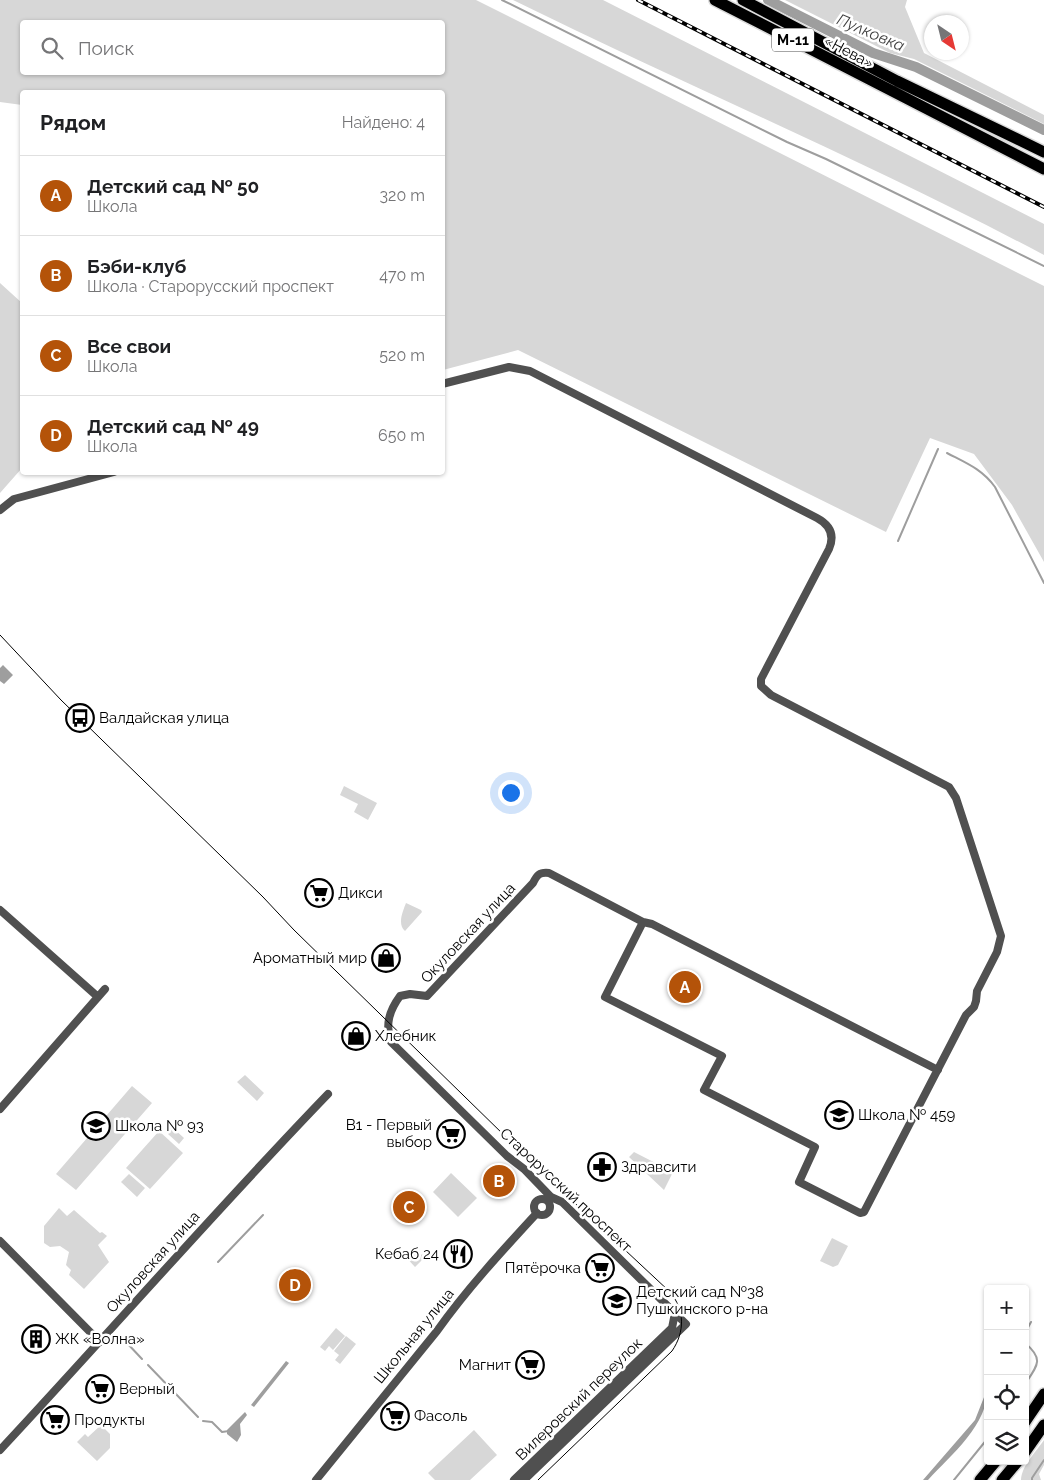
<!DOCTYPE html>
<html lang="ru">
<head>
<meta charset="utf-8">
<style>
	:root { --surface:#fff; --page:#f2f2f2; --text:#202124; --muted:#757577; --line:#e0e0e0; --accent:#b45309 }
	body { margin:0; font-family:Raleway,sans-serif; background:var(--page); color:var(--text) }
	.controls { position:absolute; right:15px; bottom:15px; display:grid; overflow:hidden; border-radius:5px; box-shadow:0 1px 4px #0004 }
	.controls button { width:45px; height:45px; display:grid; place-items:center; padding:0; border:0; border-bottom:1px solid var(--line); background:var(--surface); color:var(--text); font:25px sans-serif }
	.compass { position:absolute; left:924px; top:15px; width:45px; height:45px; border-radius:50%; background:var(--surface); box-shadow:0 1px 4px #0004; rotate:145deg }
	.you { position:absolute; left:510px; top:792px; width:18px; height:18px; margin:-12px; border:4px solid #fff; border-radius:50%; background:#1a73e8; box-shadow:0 0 0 8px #1a73e833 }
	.badge { display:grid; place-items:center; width:32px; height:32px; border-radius:50%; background:var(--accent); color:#fff; font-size:16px; font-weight:700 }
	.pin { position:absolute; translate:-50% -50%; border:2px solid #fff; box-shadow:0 1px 5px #0006 }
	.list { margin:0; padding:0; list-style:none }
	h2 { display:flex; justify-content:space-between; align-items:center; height:65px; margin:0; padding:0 20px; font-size:21px }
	h2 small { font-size:16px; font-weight:400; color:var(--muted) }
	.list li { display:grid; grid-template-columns:32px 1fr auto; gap:15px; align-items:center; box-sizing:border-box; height:80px; padding:0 20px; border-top:1px solid var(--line) }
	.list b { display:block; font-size:19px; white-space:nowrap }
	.list p { margin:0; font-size:16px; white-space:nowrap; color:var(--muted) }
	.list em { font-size:16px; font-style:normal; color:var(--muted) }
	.icon { flex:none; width:28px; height:28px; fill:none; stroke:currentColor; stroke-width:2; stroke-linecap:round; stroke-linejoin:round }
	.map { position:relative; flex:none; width:1044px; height:1480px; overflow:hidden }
	.search { position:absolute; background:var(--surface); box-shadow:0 1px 4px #0004; left:20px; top:20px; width:425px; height:55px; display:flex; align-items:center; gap:12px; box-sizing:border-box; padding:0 18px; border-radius:5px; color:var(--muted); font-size:19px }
	.panel { position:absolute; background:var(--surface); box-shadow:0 1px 4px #0004; left:20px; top:90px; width:425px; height:385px; border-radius:5px }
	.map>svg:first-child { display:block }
	.green { fill:#d7d7d7; fill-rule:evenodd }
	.water { fill:#9e9e9e }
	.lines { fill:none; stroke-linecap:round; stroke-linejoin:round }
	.stream { stroke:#9e9e9e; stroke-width:2 }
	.river { stroke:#9e9e9e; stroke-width:10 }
	.highway-casing { stroke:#dbdbdb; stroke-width:14 }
	.minor { stroke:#505050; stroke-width:8 }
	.highway { stroke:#000; stroke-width:11 }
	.tram { stroke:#000; stroke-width:1 }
	.rail-casing { stroke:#000; stroke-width:4 }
	.rail { stroke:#fff; stroke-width:2; stroke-dasharray:5.5; stroke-linecap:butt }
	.labels { text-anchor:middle; stroke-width:5; stroke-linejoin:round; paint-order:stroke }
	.shield { fill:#fff; stroke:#4c4c4c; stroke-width:1 }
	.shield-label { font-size:14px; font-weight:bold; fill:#000 }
	.street-label { font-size:15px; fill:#000; stroke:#fff }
	.poi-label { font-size:15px; fill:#000; stroke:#fff; text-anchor:start }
	.water-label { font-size:16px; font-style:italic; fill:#3f3f3f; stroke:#fff }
</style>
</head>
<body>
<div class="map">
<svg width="1044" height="1480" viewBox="0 0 1044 1480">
	<rect width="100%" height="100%" fill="#fff"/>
	<!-- green -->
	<path class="green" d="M 0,0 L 476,0 L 1044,286 L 1044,562 L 1012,505 L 974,454 L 930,438 L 886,532 L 518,350 L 443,370 L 442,92 L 22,92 L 22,105 L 0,102 ZM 22,22 L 442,22 L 442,72 L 22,72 Z
		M 513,0 L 603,0 L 1044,224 L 1044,255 C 870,163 689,87 513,0 Z
		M 785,0 L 907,0 L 905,7 L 924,53 L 1044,115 L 1044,124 L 914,59 L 890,53 Z
		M 0,283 L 22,303 L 22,468 L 0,493 Z
		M 344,786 L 377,803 L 368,820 L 354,812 L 358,804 L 340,795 Z
		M 406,903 L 421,910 L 422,912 L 405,931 C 397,924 403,911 406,903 Z
		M 245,1075 L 264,1093 L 257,1101 L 237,1082 Z
		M 132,1086 L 152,1103 L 76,1190 L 56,1174 Z
		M 173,1128 L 184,1138 L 179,1144 L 168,1134 Z
		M 159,1131 L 183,1153 L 150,1189 L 126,1168 Z
		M 634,1152 L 673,1172 L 664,1190 L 629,1157 Z
		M 451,1173 L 477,1198 L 458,1217 L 433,1192 Z
		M 129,1174 L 145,1188 L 137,1197 L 121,1182 Z
		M 59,1208 L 67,1216 L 74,1210 L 100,1233 L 102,1232 L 107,1236 L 98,1245 L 109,1262 L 84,1289 L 69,1275 L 71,1270 L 66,1265 L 69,1252 L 60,1246 L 50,1247 L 44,1243 L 44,1226 Z
		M 832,1238 L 848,1246 L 838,1265 L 833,1267 L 820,1261 Z
		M 402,1253 L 427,1255 L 415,1267 Z
		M 336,1328 L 345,1336 L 333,1350 L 329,1346 L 325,1351 L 320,1347 Z
		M 346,1336 L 356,1344 L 340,1364 L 335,1360 L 339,1355 L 334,1351 Z
		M 101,1425 L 110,1434 L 110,1448 L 97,1461 L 77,1442 L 85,1434 L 88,1437 Z
		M 474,1430 L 497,1455 L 470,1480 L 435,1480 L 428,1473 Z
		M 1044,1440 L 1044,1465 L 1039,1474 L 1041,1480 L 1021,1480 C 1022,1465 1036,1452 1044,1440 Z"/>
	<!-- water -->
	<path class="water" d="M 3,665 L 13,675 L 4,684 L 0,681 L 0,668 Z
		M 286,1361 L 289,1363 L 254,1407 L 251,1405 Z
		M 988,1387 C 988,1425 952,1454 928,1480 L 923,1480 L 975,1420 Z
		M 245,1412 L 247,1415 L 240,1424 L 241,1435 L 237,1442 L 227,1434 L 227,1430 Z"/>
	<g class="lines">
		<!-- stream -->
		<path class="stream" d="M 502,0 L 787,142 L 826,159 L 1044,266
			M 947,453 C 966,463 982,469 995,487 L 1044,583
			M 898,541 L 938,449
			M 218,1262 L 263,1215
			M 1025,1333 L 1031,1322
			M 126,1342 L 142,1359
			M 1025,1343 C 1044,1359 1038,1365 1025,1384
			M 148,1365 L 198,1417
			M 203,1421 L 212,1422 L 222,1432 L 229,1431
			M 954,1480 L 988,1438
			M 1032,1480 L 1032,1478 L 1044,1460"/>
		<!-- river -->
		<path class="river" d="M 768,0 L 873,53 L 916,67 L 1044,130"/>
		<defs>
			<path id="highway" d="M 715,0 L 1044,169
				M 743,0 L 897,81 L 1044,152
				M 1025,1422 L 1044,1394
				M 1025,1452 L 1044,1425
				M 980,1480 L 996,1461
				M 1002,1480 L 1018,1461"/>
		</defs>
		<!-- highway casing -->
		<use href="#highway" class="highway-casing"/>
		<!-- minor -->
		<path class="minor" d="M 442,384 L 509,367 L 530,371 L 817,518 C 830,525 835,535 829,549 L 761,679 L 761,686 L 771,695 L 949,787 L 956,798 L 1001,936 L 997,952 L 977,991 L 976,1001 L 974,1007 L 966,1015 L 864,1212 L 860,1213 L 799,1182 L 815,1147 L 704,1090 L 722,1056 L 605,997 L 643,922
			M 0,510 L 14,499 L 114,472
			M 0,910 L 98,997
			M 0,1109 L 105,989
			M534 1207a8 8 0 1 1 16 0a8 8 0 1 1-16 0Z
			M 0,1241 L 100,1342
			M 0,1450 C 110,1332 216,1210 328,1094
			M 316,1480 L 437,1331 C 467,1289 502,1251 537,1213
			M 514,1480 L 672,1328 L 675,1313
			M 524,1480 L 686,1324 L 562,1202 L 551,1197 L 524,1169 L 507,1156 L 391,1042 C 385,1025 389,1011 400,996 L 410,994 L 427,996 L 533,883 C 537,875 539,872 549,873 L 643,922 L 652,924 L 938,1070"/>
		<!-- highway -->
		<use href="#highway" class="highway"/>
		<!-- tram -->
		<path class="tram" d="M 0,635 L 61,700 L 263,897 L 294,930 L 549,1179 L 670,1292 C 685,1310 685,1332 672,1351 L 538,1480"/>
		<defs>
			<path id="rail" d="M 638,0 L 1044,207"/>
		</defs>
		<!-- rail casing -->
		<use href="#rail" class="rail-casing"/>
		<!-- rail -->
		<use href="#rail" class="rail"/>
	</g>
	<!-- icons -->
	<defs>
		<symbol id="bus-ring" viewBox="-11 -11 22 22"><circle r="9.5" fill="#fff" stroke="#000" stroke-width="1.5"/><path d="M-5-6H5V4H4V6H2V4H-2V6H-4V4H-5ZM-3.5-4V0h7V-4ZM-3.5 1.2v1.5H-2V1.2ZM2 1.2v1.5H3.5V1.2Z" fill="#000"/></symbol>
		<symbol id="supermarket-ring" viewBox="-11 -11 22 22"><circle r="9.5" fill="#fff" stroke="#000" stroke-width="1.5"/><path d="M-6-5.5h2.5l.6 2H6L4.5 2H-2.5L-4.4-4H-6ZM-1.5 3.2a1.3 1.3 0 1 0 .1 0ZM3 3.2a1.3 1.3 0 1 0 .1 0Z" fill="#000"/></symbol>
		<symbol id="shop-ring" viewBox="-11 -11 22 22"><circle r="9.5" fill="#fff" stroke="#000" stroke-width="1.5"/><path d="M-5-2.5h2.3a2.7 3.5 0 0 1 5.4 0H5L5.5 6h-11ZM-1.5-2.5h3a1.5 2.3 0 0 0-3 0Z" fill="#000"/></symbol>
		<symbol id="school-ring" viewBox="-11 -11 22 22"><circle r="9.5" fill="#fff" stroke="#000" stroke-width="1.5"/><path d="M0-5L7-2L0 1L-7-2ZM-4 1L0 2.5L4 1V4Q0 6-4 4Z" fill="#000"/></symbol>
		<symbol id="pharmacy-ring" viewBox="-11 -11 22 22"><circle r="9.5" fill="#fff" stroke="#000" stroke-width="1.5"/><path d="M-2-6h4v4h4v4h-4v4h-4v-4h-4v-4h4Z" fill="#000"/></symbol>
		<symbol id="restaurant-ring" viewBox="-11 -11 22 22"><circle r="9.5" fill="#fff" stroke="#000" stroke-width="1.5"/><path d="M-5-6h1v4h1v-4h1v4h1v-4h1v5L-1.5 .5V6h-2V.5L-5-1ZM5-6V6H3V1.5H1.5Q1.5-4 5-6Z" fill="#000"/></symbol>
		<symbol id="building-ring" viewBox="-11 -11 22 22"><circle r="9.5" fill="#fff" stroke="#000" stroke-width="1.5"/><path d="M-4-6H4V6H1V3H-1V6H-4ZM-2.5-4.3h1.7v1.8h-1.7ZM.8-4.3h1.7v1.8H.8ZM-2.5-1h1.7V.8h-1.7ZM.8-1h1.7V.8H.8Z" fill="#000"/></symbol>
	</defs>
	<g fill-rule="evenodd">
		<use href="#bus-ring" x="64" y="702" width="32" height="32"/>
		<use href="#supermarket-ring" x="303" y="877" width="32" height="32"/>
		<use href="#shop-ring" x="370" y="942" width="32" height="32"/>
		<use href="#shop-ring" x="340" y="1020" width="32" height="32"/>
		<use href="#school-ring" x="823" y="1099" width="32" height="32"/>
		<use href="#school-ring" x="80" y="1110" width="32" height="32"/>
		<use href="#supermarket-ring" x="435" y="1118" width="32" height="32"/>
		<use href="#pharmacy-ring" x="586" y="1151" width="32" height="32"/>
		<use href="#restaurant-ring" x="442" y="1238" width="32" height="32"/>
		<use href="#supermarket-ring" x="584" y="1252" width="32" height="32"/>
		<use href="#school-ring" x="601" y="1285" width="32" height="32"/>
		<use href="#building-ring" x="20" y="1323" width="32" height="32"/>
		<use href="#supermarket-ring" x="514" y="1349" width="32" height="32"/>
		<use href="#supermarket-ring" x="84" y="1373" width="32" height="32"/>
		<use href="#supermarket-ring" x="379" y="1400" width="32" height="32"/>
		<use href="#supermarket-ring" x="39" y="1404" width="32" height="32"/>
	</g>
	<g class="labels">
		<!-- shield labels -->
		<rect class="shield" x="772" y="28.5" width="42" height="23" rx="4"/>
		<g class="shield-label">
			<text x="793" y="45">М-11</text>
		</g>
		<!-- street labels -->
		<g class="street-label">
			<text transform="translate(849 52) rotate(28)" y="5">«Нева»</text>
			<text transform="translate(468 933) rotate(-47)" y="5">Окуловская улица</text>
			<text transform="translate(566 1190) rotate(43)" y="5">Старорусский проспект</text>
			<text transform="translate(153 1262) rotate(-48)" y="5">Окуловская улица</text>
			<text transform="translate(414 1336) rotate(-51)" y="5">Школьная улица</text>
			<text transform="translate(579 1399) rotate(-44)" y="5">Вилеровский переулок</text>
		</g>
		<!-- poi labels -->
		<g class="poi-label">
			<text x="99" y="723">Валдайская улица</text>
			<text x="338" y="898">Дикси</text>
			<text x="367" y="963" text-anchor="end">Ароматный мир</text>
			<text x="375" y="1041">Хлебник</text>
			<text x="858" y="1120">Школа № 459</text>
			<text x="432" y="1130" text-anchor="end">В1 - Первый<tspan x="432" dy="17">выбор</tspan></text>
			<text x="115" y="1131">Школа № 93</text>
			<text x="621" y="1172">Здравсити</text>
			<text x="439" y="1259" text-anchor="end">Кебаб 24</text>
			<text x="581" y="1273" text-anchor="end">Пятёрочка</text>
			<text x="636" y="1297">Детский сад №38<tspan x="636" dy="17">Пушкинского р-на</tspan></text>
			<text x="55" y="1344">ЖК «Волна»</text>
			<text x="511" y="1370" text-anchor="end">Магнит</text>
			<text x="119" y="1394">Верный</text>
			<text x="414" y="1421">Фасоль</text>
			<text x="74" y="1425">Продукты</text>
		</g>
		<!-- water labels -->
		<g class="water-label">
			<text transform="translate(871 32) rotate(23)" y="6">Пулковка</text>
		</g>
	</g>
</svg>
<div class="controls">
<button>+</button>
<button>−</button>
<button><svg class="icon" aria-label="locate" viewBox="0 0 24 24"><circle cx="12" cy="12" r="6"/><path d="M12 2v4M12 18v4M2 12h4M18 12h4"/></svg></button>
<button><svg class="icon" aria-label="layers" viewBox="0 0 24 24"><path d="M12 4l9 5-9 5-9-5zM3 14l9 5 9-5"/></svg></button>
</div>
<svg class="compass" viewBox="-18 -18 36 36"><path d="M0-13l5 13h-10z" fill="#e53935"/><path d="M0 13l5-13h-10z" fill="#757577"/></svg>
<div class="you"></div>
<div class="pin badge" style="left:685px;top:987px">A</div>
<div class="pin badge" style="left:499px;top:1181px">B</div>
<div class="pin badge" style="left:409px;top:1207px">C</div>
<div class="pin badge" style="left:295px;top:1285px">D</div>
<div class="search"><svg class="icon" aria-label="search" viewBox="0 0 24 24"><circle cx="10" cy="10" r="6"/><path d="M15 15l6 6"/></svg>Поиск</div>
<section class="panel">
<h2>Рядом<small>Найдено: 4</small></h2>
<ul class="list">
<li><span class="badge">A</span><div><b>Детский сад № 50</b><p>Школа</p></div><em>320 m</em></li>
<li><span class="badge">B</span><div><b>Бэби-клуб</b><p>Школа · Старорусский проспект</p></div><em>470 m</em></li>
<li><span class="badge">C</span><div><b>Все свои</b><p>Школа</p></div><em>520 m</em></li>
<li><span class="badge">D</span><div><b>Детский сад № 49</b><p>Школа</p></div><em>650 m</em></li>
</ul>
</section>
</div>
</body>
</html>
